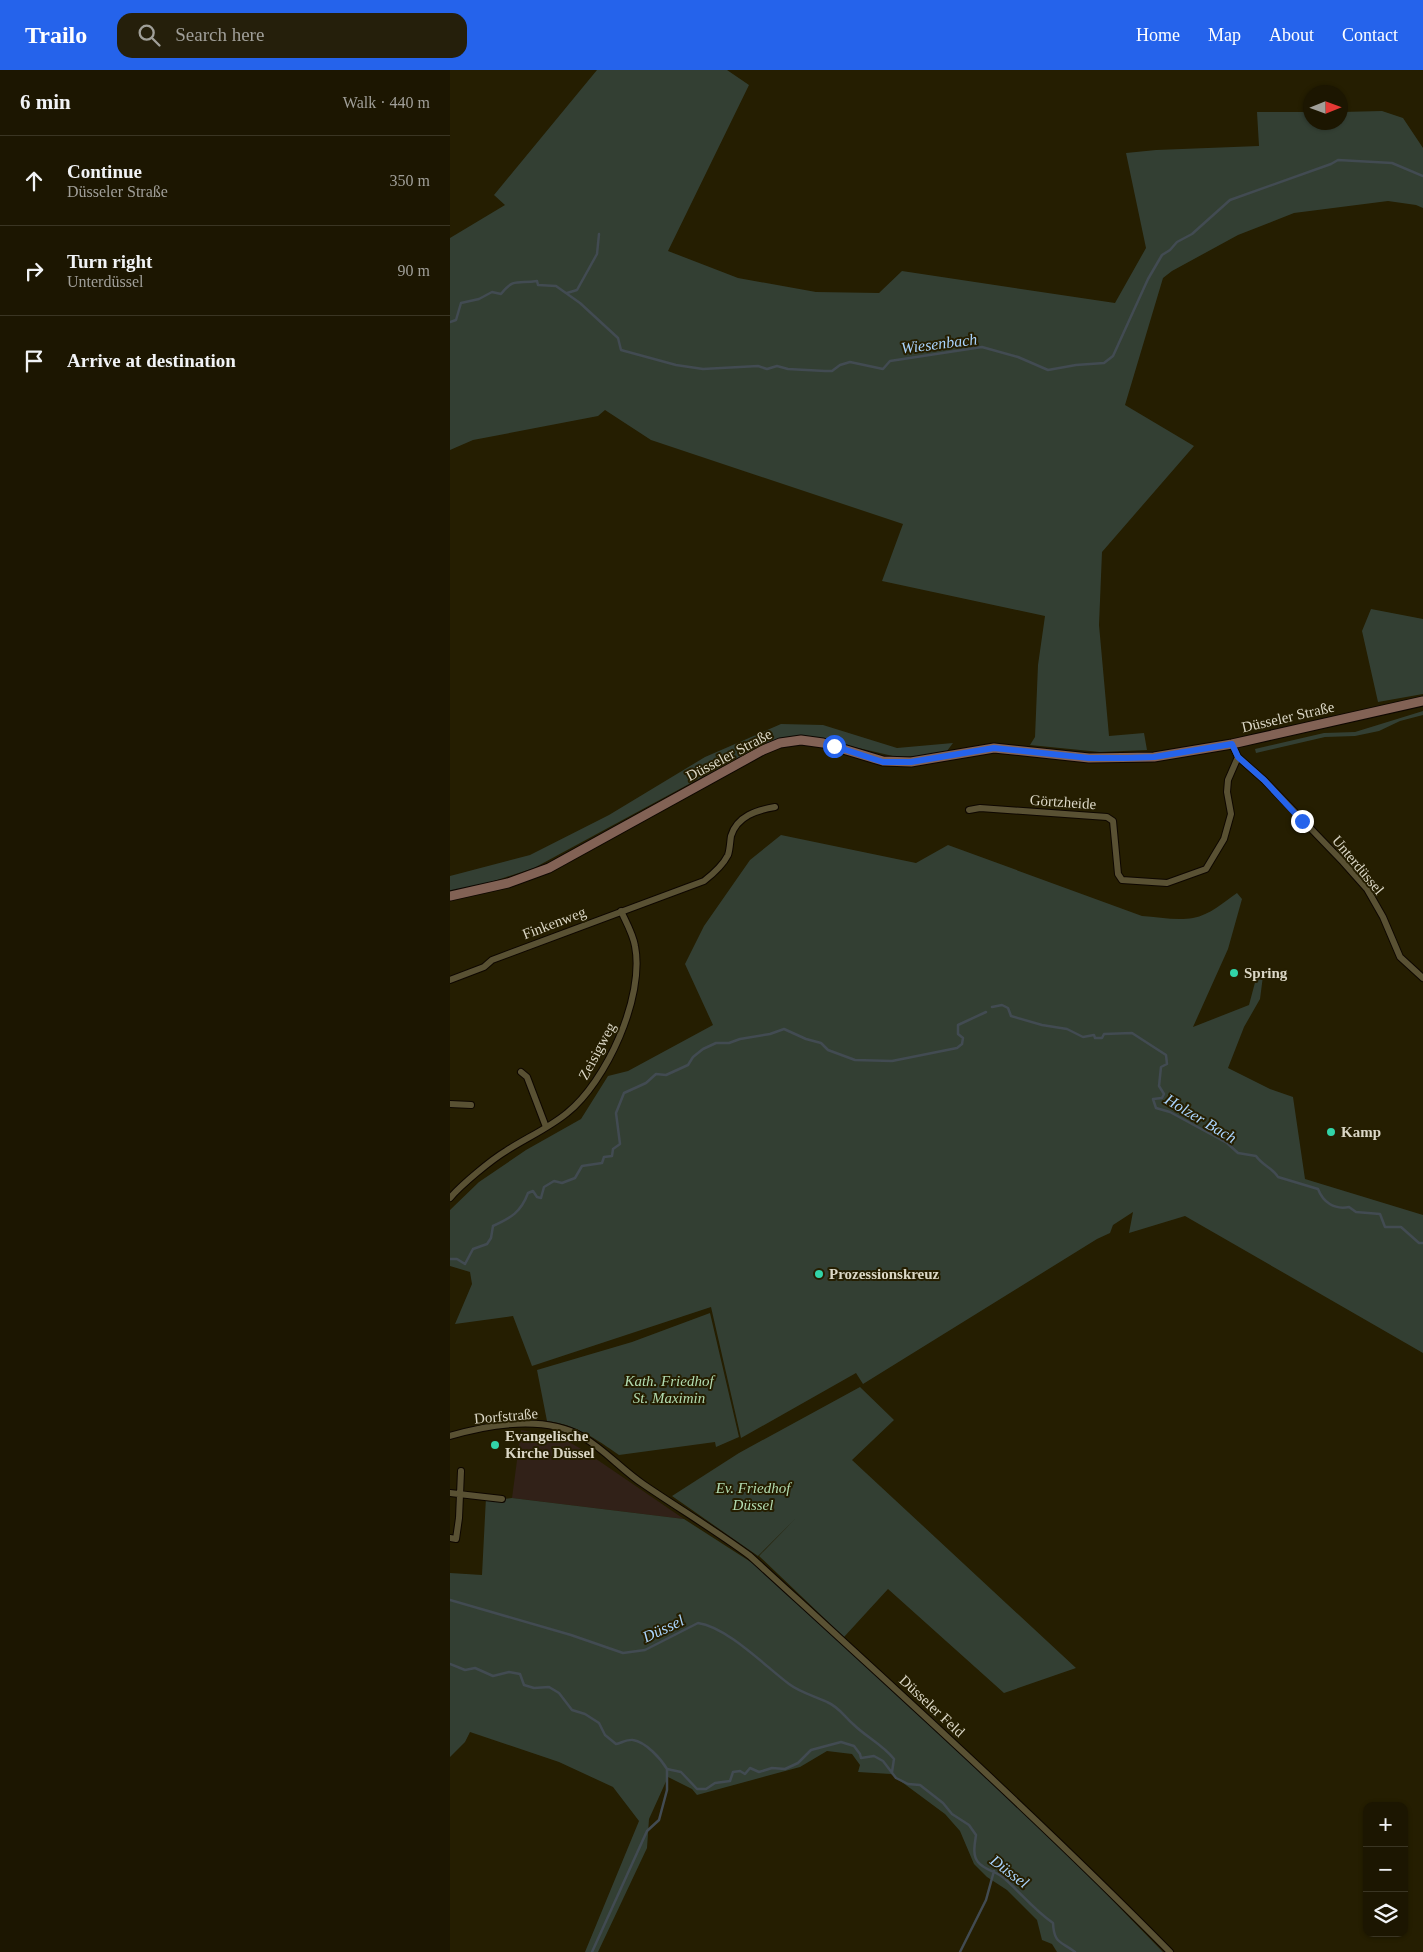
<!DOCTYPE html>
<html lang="en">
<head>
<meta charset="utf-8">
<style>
	:root { --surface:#1c1601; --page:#251f0b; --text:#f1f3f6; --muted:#a09f99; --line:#3a3523; --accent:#2563eb }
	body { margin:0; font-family:Georgia,serif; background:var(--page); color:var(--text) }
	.controls { position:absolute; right:15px; bottom:15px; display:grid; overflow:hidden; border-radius:10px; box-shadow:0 1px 4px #0004 }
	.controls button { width:45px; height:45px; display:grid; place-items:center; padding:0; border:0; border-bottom:1px solid var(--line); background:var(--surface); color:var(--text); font:25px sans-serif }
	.compass { position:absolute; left:853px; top:15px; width:45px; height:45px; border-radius:50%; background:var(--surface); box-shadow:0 1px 4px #0004; rotate:89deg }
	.stop { position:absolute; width:15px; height:15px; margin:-11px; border:4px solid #2563eb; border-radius:50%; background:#fff }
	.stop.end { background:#2563eb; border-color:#fff; box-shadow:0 1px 5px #0008 }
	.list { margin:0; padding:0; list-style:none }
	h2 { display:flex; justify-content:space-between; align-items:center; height:65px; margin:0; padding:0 20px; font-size:21px }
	h2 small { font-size:16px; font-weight:400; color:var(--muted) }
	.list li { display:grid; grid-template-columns:32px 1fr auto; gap:15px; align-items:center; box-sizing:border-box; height:90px; padding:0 20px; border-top:1px solid var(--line) }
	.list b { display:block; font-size:19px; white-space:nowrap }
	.list p { margin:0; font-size:16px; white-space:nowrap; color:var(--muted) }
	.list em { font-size:16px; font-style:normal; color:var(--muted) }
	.icon { flex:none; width:28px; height:28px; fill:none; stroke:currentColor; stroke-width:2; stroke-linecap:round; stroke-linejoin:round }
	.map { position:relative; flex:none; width:973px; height:1882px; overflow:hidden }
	header { display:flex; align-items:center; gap:30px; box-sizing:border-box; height:70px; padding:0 25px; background:var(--accent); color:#fff }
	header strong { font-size:24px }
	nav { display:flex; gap:28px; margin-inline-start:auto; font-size:18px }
	.search { width:350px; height:45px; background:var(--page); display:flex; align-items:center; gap:12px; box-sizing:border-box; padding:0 18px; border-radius:15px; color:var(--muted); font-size:19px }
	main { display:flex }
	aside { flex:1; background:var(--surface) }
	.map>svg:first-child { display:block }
	.commercial { fill:#312118 }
	.green { fill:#333f33 }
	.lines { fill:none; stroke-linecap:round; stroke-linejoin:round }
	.stream { stroke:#424b52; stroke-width:2.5 }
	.minor-casing { stroke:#0e0700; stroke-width:8 }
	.secondary-casing { stroke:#0e0700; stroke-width:11 }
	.minor { stroke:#595133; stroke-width:6 }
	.secondary { stroke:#826255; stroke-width:9 }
	.route { stroke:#2563eb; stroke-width:6 }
	.poi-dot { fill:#32d4a8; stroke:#251e01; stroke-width:2 }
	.labels { text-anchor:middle; stroke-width:4; stroke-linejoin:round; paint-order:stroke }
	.street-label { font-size:15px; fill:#dbd7c6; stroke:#251e01 }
	.poi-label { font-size:15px; font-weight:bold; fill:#dbd7c6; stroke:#251e01; text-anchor:start }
	.park-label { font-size:15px; font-style:italic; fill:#b2dcb1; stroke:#251e01 }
	.water-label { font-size:16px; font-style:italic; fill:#a9d3fc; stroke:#251e01 }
</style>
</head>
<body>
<header>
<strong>Trailo</strong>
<div class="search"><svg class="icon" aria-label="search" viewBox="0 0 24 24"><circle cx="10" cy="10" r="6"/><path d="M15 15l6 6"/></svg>Search here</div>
<nav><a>Home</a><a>Map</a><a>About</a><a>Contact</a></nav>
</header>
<main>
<aside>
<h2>6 min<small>Walk · 440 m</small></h2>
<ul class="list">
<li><svg class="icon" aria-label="ahead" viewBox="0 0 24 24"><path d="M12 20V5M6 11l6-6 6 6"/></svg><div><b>Continue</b><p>Düsseler Straße</p></div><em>350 m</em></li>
<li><svg class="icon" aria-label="right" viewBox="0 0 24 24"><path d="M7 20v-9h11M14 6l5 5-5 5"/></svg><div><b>Turn right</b><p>Unterdüssel</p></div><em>90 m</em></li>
<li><svg class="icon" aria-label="arrive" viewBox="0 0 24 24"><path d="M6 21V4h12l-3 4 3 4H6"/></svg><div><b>Arrive at destination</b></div></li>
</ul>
</aside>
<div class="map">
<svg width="973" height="1882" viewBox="0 0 973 1882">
	<rect width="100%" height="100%" fill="#251e01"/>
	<!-- commercial -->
	<path class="commercial" d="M 71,1360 L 110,1367 L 133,1380 L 234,1449 L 62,1428 Z"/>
	<!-- green -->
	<path class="green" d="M 147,0 L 277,0 L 299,15 L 218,181 L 288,208 L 366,222 L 429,223 L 452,201 L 665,233 L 696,178 L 676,83 L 706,80 L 809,76 L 807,42 L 860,42 L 861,52 L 891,52 L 891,42 L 932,41 L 953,48 L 973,78 L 973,138 L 966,135 L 938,131 L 844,143 L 788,165 L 722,201 L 713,208 L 675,335 L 744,376 L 652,482 L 649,555 L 659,666 L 694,663 L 697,680 L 650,682 L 580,675 L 585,667 L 588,595 L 595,546 L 432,511 L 453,454 L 201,370 L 155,340 L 148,346 L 23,370 L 0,380 L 0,168 L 55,135 L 44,125 Z
		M 921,539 L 973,549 L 973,624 L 928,632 L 912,561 Z
		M 973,641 L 973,645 L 950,651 L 929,661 L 905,666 L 875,667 L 806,683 L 805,679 L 874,663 L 905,662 Z
		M 331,654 L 373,655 L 447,678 L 503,673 L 497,681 L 473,686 L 447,687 L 357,666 L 337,667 L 317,674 L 263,701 L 84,798 L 35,814 L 0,821 L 0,806 L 80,785 L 159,745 L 255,687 Z
		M 331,765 L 466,793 L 498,775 L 692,846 C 708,847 727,851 743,848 C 760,845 774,832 787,823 L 792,829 L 778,879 L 743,957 L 799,935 L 807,905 L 813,906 L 810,929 L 794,957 L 778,998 L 820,1019 L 843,1027 L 855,1109 L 973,1145 L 973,1283 L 735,1146 L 679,1163 L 683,1142 L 663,1155 L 660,1163 L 647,1169 L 413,1314 L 406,1303 L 291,1368 L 261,1237 L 82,1296 L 63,1246 L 5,1254 L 22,1214 L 20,1202 L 0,1196 L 0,1140 L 29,1112 L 76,1080 L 131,1049 L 158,1006 L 178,1001 L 263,955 L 235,894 L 254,856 L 300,790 Z
		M 260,1243 L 289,1367 L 266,1377 L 265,1372 L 169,1385 C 146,1369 125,1354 97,1351 L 87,1300 L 182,1272 Z
		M 410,1317 L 444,1350 L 402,1390 L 626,1598 L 554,1623 L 438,1519 L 394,1567 L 309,1486 L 347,1447 L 308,1486 L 222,1426 L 289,1383 Z
		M 36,1427 L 54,1429 L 62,1428 L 234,1449 L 307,1496 L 593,1759 L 713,1882 L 607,1882 L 602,1874 L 592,1870 L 587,1850 L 557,1820 L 537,1807 L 524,1794 L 510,1761 L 495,1744 L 441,1704 L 408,1702 L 410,1695 L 402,1684 L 377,1681 L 350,1697 L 247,1725 L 242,1719 L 218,1707 L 199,1749 L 197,1778 L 148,1882 L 135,1882 L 189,1751 L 163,1717 L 109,1692 L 20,1662 L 15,1672 L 0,1687 L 0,1503 L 32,1505 Z"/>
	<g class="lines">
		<!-- stream -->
		<path class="stream" d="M 117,223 L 127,220 L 147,184 L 149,164
			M 0,252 L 6,250 L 11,233 L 29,229 L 42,222 L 51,224 C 64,207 69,214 87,211 L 88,215 L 106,216 L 130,233 L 168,268 L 171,280 L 226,295 L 253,299 L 308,296 L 317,299 L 327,296 L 338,299 L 375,301 L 382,301 L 390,295 L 400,292 L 433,299 L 440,291 L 532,277 L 568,287 L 598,300 L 626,295 L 654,293 L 663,286 L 698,209 L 712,185 L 720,180 L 727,172 L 742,164 L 780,130 L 881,94 L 888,90 L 942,93 L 973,106
			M 542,937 L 552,935 L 558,938 L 561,946 L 592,955 L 617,959 L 633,967 L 644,965 L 645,968 L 652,968 L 654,964 L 682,963 L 716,985 L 717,994 L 711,997 L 709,1016 L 714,1024 L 712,1028 L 703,1029 L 706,1038 L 720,1042 L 777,1073 L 788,1083 L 806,1086 C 813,1096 823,1098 828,1107 L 868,1119 C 873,1132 884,1140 899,1137 L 906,1142 L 930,1144 L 935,1157 L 951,1157 L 969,1173 L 973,1173
			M 0,1189 L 7,1189 L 15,1194 L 23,1179 L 37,1174 L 41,1168 L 43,1156 C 61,1148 71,1142 78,1123 L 83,1121 L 87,1127 L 91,1128 L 94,1117 L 104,1111 L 112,1113 L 125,1108 L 132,1096 L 152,1093 L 154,1087 L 162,1086 L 163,1079 L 170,1074 L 166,1043 L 174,1023 L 196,1013 L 206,1004 L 216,1005 L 238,995 L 243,987 L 253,979 L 266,973 L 279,973 L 290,969 L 320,964 L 334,959 L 356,969 L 371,973 L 378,980 L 405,990 L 442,991 L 507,978 L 512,974 L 513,968 L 508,964 L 508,955 L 536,942
			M 0,1530 L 121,1565 L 173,1583 L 195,1580 L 248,1553 C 277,1557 315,1596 339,1614 C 351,1623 365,1626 377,1632 C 389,1637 394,1646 403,1654 C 416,1667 432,1674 444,1689 L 442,1702
			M 0,1594 L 15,1600 L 25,1598 L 43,1606 L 59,1602 L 70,1604 L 74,1615 L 84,1618 L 99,1617 L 109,1623 L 122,1640 L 135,1644 L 149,1653 L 155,1665 L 166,1674 C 171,1673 178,1669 183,1670 C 196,1672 211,1689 217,1699 L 231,1702 L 247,1719 L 256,1719 L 265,1713 L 280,1711 L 283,1702 L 290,1701 L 295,1704 L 300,1698 L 309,1702 L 322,1698 L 335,1699 L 348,1693 L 361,1680 L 391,1672 L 404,1676 L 410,1684 L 411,1688 L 424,1686 L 433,1691 L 446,1708 L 458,1714 L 470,1715 L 493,1733 L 502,1744 L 519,1755 L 526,1765 C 525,1773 522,1785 528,1792 C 534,1800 546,1801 554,1808 C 571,1823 584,1840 603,1853 C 604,1874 611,1871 625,1882
			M 142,1882 L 197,1761 L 209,1750 L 217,1720 L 217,1699
			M 510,1882 L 536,1830 L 544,1801"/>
		<defs>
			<path id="minor" d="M 788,687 L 814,710 L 893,792 L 917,819 L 933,847 L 950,887 L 973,908
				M 519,740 L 530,738 L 657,747 L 663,751 L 668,804 L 672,810 L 717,813 L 756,799 L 774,769 L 781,744 L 777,722 L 778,710 L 788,687 L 782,674
				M 0,910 L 34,897 L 42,890 L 254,811 C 263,804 273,795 278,785 C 280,779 280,772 281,766 C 287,746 307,740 325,737
				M 71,1002 L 77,1007 L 96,1057
				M 0,1034 L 21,1035
				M 0,1128 C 11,1115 41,1090 56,1081 C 76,1068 99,1058 117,1043 C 156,1012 195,927 185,876 C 183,864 176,852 171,841
				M 0,1366 C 40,1354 95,1345 133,1367 C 155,1380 172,1400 193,1414 C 228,1438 265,1460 300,1486 C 442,1616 585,1745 720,1882
				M 0,1423 L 52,1429
				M 0,1468 L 6,1469 L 9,1448 L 11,1401"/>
			<path id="secondary" d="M 0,826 L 58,813 L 99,798 L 313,680 L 330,673 L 351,670 L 373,673 L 433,691 L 461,692 L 544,678 L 639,688 L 704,687 L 782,674 L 973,631"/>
		</defs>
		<!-- minor casing -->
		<use href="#minor" class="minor-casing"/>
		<!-- secondary casing -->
		<use href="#secondary" class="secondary-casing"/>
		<!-- minor -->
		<use href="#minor" class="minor"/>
		<!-- secondary -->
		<use href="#secondary" class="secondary"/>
	</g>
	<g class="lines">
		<!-- route -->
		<path class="route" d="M 384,676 L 433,692 L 461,692 L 544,678 L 639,688 L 676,688 L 704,687 L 782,674 L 788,687 L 814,710 L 852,751"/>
	</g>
	<!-- markers -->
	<g class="poi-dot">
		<circle cx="784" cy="903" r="5"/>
		<circle cx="881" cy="1062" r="5"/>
		<circle cx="369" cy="1204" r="5"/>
		<circle cx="45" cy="1375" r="5"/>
	</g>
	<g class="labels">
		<!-- street labels -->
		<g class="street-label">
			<text transform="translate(838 647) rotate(-13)" y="5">Düsseler Straße</text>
			<text transform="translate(279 685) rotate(-28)" y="5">Düsseler Straße</text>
			<text transform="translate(613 732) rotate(4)" y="5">Görtzheide</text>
			<text transform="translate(908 795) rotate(50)" y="5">Unterdüssel</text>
			<text transform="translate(104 853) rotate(-21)" y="5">Finkenweg</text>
			<text transform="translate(147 981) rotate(-62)" y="5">Zeisigweg</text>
			<text transform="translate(56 1346) rotate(-5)" y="5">Dorfstraße</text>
			<text transform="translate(482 1636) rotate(43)" y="5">Düsseler Feld</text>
		</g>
		<!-- poi labels -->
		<g class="poi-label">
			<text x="794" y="908">Spring</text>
			<text x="891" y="1067">Kamp</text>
			<text x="379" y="1209">Prozessionskreuz</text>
			<text x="55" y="1371">Evangelische<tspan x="55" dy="17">Kirche Düssel</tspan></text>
		</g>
		<!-- park labels -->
		<g class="park-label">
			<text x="219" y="1316">Kath. Friedhof<tspan x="219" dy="17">St. Maximin</tspan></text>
			<text x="303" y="1423">Ev. Friedhof<tspan x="303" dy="17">Düssel</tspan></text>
		</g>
		<!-- water labels -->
		<g class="water-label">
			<text transform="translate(489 273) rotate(-7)" y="6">Wiesenbach</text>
			<text transform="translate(751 1048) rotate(31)" y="6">Holzer Bach</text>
			<text transform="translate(213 1558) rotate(-25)" y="6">Düssel</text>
			<text transform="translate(560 1801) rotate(37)" y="6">Düssel</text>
		</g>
	</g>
</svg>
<div class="controls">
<button>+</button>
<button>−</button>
<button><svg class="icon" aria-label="layers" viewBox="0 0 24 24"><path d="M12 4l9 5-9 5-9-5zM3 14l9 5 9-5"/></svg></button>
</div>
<svg class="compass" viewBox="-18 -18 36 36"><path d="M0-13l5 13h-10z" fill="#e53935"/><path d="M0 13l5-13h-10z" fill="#a09f99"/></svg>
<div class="stop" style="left:384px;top:676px"></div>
<div class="stop end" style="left:852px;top:751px"></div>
</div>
</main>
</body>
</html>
